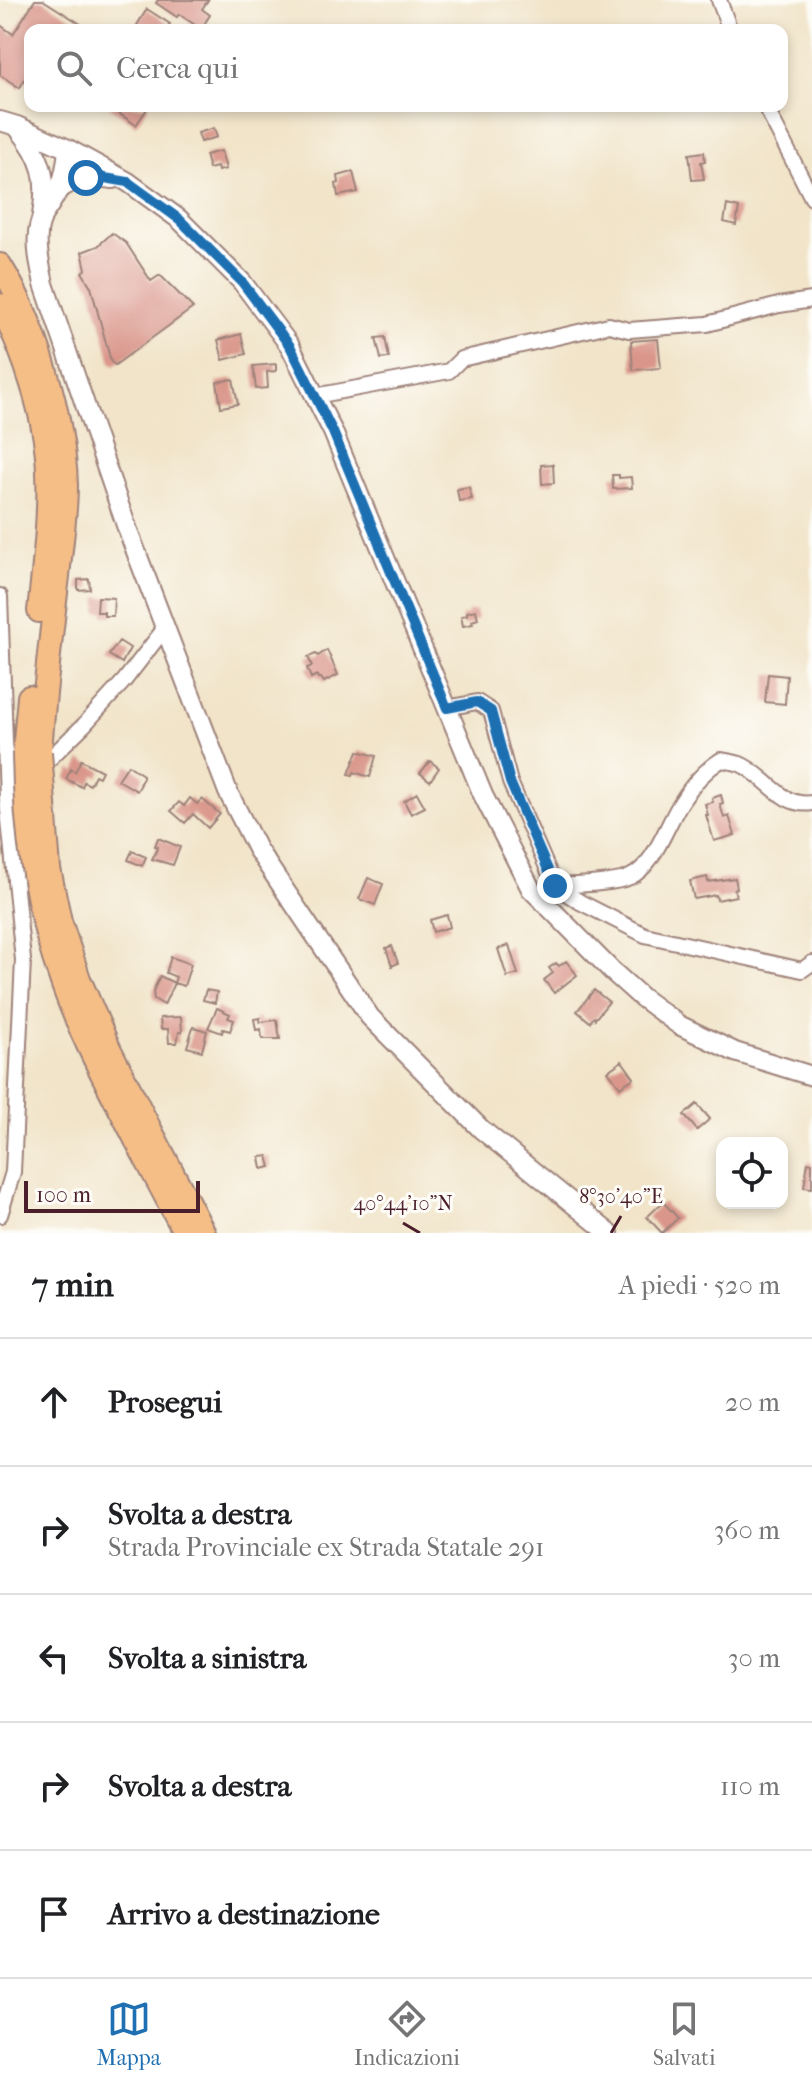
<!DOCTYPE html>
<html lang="it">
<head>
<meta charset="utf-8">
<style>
	:root { --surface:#fff; --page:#f6f6f6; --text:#202124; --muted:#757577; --line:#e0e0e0; --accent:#1f6fb2 }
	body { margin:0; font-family:"IM FELL French Canon",serif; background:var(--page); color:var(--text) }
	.controls { position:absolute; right:24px; bottom:24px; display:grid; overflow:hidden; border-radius:16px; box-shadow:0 4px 12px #0003 }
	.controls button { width:72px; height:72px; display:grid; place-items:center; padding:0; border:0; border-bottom:2px solid var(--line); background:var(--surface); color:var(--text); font:40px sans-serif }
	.scale { position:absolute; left:24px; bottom:20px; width:176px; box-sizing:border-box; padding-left:8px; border:4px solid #4a1f2b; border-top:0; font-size:22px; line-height:28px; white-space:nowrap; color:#4a1f2b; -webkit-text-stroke:6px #fdfcf7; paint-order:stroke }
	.stop { position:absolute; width:24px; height:24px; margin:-18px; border:6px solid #1f6fb2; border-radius:50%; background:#fff }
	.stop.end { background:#1f6fb2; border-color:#fff; box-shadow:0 2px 8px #0008 }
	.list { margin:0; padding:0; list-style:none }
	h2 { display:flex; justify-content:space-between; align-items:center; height:104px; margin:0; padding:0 32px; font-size:34px }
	h2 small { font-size:26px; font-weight:400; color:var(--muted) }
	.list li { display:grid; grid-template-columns:52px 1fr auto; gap:24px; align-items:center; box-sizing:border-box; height:128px; padding:0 32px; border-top:2px solid var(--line) }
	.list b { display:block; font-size:30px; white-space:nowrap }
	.list p { margin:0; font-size:26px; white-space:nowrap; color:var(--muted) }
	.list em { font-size:26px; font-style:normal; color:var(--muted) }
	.icon { flex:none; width:44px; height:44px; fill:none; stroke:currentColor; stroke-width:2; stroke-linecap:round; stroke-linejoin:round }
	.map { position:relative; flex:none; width:812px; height:1233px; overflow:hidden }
	.search { position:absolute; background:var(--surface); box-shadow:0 4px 12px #0003; left:24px; right:24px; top:24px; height:88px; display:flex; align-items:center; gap:20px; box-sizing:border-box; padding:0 28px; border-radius:16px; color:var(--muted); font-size:30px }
	.sheet { height:744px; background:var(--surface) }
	nav { display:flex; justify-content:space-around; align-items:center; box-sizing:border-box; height:112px; border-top:2px solid var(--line); background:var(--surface); font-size:22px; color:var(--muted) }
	nav a { display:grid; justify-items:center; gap:4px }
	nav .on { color:var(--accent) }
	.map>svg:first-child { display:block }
	.building { fill:#da968b }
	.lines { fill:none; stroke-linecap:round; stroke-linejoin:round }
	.minor-casing { stroke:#9e827a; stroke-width:18 }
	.tertiary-casing { stroke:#9e827a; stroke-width:22 }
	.trunk-casing { stroke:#9e827a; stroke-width:26 }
	.minor { stroke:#fff; stroke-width:14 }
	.tertiary { stroke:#fff; stroke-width:18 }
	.trunk { stroke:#f6be87; stroke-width:22 }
	.trunk-bridge-casing { stroke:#9e827a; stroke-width:26; stroke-linecap:butt }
	.trunk-bridge { stroke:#f6be87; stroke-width:22 }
	.route { stroke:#1f6fb2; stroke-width:10 }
	.ticks { fill:none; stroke:#4a1f2b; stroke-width:3 }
	.ticks-label { font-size:20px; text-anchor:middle; fill:#4a1f2b; stroke:#fdfcf7; stroke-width:6; stroke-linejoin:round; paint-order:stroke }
</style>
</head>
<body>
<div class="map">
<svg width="812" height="1233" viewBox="0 0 812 1233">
	<rect width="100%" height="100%" fill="#fdfcf7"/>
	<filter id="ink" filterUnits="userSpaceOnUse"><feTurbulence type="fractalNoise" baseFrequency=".0125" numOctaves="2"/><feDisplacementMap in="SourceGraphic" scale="16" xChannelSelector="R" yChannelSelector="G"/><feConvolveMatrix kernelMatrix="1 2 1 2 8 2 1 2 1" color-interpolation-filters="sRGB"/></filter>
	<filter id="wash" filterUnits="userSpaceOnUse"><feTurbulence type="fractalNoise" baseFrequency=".006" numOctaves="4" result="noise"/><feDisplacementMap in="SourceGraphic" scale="32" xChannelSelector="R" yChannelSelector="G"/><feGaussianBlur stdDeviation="1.8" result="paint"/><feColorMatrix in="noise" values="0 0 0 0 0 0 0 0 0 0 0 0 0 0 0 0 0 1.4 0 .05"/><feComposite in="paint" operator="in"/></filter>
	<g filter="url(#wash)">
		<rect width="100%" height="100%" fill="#f1e4c9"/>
		<g id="blocks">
			<!-- building -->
			<path class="building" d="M 35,0 L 43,0 L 90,30 L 30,30 L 30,84 L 24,80 L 20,88 L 0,75 L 0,25 L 13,34 Z
				M 158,0 L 208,0 L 202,9 L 210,15 L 201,29 L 179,14 L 177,17 L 156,3 Z
				M 147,9 L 170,24 L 168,26 L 175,30 L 134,30 Z
				M 108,106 L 149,106 L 136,125 Z
				M 214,128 L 217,137 L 201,142 L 198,133 Z
				M 221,151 L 226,169 L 218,171 L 217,167 L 209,169 L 205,155 Z
				M 704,152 L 705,161 L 701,162 L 704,179 L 692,180 L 689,154 Z
				M 353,172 L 358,192 L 338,196 L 336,184 L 339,183 L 338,176 Z
				M 727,205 L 739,208 L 736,225 L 724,222 Z
				M 112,233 L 126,243 L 151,281 L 160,275 L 193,308 L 115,365 L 111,362 L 91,287 L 82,272 L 86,269 L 82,252 L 98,246 Z
				M 241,334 L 246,354 L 223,360 L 218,340 Z
				M 385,337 L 389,358 L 381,359 L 376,338 Z
				M 658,339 L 661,368 L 633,370 L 631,341 Z
				M 276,364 L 276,371 L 267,372 L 268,388 L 256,389 L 253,366 Z
				M 233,379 L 238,404 L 221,407 L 217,382 Z
				M 553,464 L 554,483 L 542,484 L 541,465 Z
				M 612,475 L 619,475 L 619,478 L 631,477 L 632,488 L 613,489 Z
				M 469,487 L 472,499 L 459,501 L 457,489 Z
				M 89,579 L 90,589 L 78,590 L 78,580 Z
				M 98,597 L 114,598 L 113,616 L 104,616 L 104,612 L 97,612 Z
				M 476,610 L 478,619 L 472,621 L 473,624 L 463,626 L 461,616 L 467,615 L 467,612 Z
				M 119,641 L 130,648 L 122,663 L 109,655 Z
				M 327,650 L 338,675 L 324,682 L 321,678 L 318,678 L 317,675 L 311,678 L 307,668 L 312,666 L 308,657 L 316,654 L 318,656 Z
				M 768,674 L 787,676 L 785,704 L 765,702 Z
				M 358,751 L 376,756 L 370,777 L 354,772 L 353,775 L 349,774 Z
				M 81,760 L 102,771 L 99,777 L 95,775 L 90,785 L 84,782 L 82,787 L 66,779 L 71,769 L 75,772 Z
				M 430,761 L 439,768 L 430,781 L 420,773 Z
				M 128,765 L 143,775 L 143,778 L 140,783 L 141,784 L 137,791 L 118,780 Z
				M 417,793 L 425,807 L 411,814 L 404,801 Z
				M 721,795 L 723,803 L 720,804 L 724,818 L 729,816 L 735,835 L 714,841 L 706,815 L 708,815 L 705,804 L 713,802 L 712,798 Z
				M 190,798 L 197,804 L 202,799 L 220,814 L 208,828 L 193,814 L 185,823 L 171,811 L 179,802 L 184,806 Z
				M 158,838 L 180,847 L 173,865 L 152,859 L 158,847 L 155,846 Z
				M 132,851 L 146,857 L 142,866 L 128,860 Z
				M 707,877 L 708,882 L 735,878 L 737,888 L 734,889 L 736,896 L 717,900 L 716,895 L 694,899 L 690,881 Z
				M 368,878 L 383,884 L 375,905 L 359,899 Z
				M 447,915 L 450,927 L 433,932 L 430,920 Z
				M 509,945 L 518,974 L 507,977 L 498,949 Z
				M 392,946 L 398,963 L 392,966 L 386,948 Z
				M 171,957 L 191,964 L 184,986 L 174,983 L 176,977 L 166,973 Z
				M 566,961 L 577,975 L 554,993 L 544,980 L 553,973 L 549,968 L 556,963 L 559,966 Z
				M 160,976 L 174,983 L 164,1005 L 154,999 L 153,991 Z
				M 206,990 L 217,992 L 215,1003 L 203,1000 Z
				M 594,990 L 609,1002 L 595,1019 L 594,1017 L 590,1022 L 577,1011 Z
				M 217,1008 L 230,1014 L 228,1018 L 234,1020 L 230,1031 L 223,1029 L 222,1033 L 208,1028 Z
				M 181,1017 L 182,1032 L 179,1032 L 177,1043 L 169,1043 L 168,1029 L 161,1029 L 160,1018 Z
				M 260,1018 L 260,1022 L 277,1020 L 280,1039 L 262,1039 L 261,1029 L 256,1030 L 254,1019 Z
				M 193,1027 L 207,1031 L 202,1051 L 187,1047 Z
				M 622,1061 L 634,1078 L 620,1087 L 608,1071 Z
				M 697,1104 L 710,1119 L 697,1130 L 684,1115 Z
				M 268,1156 L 271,1167 L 262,1169 L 260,1157 Z
				M 808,1162 L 812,1163 L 812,1188 L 804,1187 Z
				M 663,1202 L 678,1218 L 662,1233 L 647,1217 Z"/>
		</g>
	</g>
	<g filter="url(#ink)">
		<use href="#blocks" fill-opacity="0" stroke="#9e827a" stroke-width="2"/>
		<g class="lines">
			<defs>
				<path id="minor" d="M 719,0 L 730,30
					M 765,106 L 812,198
					M 315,396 L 449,371 L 461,359 L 609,325 L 629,330 L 707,324 L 779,305 L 812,300
					M 0,596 L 7,800 L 23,960 L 13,1172 L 0,1215
					M 447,708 L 477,702 L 491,711 L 510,782 L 555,886 L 580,902 L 645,935 L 802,970 L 812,963
					M 39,769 L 84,725 L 124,681 L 165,628
					M 555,886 C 572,885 616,884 630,877 C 655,866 667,823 682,801 C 692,785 705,770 721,760 C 727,761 734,762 740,764 C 765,774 781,808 812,803"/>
				<path id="tertiary" d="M 0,121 L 17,126 L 68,149 L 128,182 L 179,219 L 242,282 L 290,346 L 333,432 L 483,795 L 531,889 L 612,971 L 641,997 L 679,1025 L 735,1052 L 812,1076
					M 18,128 C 43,158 48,178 42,216 C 41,222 38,228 38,234 C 36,251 41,268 44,284 L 127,528 L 228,792 L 257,849 L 370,1017 L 481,1129 L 609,1233
					M 61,188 C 81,176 90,176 113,179
					M 43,215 C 61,189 65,180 68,149"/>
				<path id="trunk" d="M 0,265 C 36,322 64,418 66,485 C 66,515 61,546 58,576 C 51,635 44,693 40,752
					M 0,305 C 24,352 46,417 48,470 C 50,516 44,565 39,611
					M 24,752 L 29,697
					M 151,1131 L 204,1233
					M 136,1140 L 185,1233"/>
			</defs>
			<!-- minor casing -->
			<use href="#minor" class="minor-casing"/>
			<!-- tertiary casing -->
			<use href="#tertiary" class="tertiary-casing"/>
			<!-- trunk casing -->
			<use href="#trunk" class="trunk-casing"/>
			<!-- minor -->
			<use href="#minor" class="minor"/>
			<!-- tertiary -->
			<use href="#tertiary" class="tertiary"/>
			<!-- trunk -->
			<use href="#trunk" class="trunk"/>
			<defs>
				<path id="trunk-bridge" d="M 24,752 C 25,833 35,908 63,985 C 82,1039 110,1089 136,1140
					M 40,752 L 49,869 L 60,921 L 79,979 L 109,1048 L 151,1131"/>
			</defs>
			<!-- trunk-bridge casing -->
			<use href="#trunk-bridge" class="trunk-bridge-casing"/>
			<!-- trunk-bridge -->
			<use href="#trunk-bridge" class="trunk-bridge"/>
		</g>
	</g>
	<g class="lines" filter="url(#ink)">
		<!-- route -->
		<path class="route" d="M 86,178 L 93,176 L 128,182 L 179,219 L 242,282 L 290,346 L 333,432 L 447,708 L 477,702 L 491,711 L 510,782 L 555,886"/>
	</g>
	<!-- ticks -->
	<path class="ticks" d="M 403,1223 L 420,1233M 611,1233 L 621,1216"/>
	<g class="ticks-label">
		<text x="621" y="1203">8°30'40"E</text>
		<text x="403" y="1210">40°44'10"N</text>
	</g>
</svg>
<div class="controls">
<button><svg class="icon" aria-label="locate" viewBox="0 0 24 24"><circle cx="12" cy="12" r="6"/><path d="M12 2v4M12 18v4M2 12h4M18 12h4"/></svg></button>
</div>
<div class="scale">100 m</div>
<div class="stop" style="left:86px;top:178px"></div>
<div class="stop end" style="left:555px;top:886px"></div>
<div class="search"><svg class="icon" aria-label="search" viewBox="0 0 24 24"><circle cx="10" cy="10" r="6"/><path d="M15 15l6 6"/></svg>Cerca qui</div>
</div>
<section class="sheet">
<h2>7 min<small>A piedi · 520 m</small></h2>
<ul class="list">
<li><svg class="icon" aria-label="ahead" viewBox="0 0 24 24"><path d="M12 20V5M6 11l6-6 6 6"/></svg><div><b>Prosegui</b></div><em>20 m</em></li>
<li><svg class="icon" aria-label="right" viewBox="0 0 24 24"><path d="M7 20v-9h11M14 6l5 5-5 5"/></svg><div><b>Svolta a destra</b><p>Strada Provinciale ex Strada Statale 291</p></div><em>360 m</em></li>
<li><svg class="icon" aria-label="left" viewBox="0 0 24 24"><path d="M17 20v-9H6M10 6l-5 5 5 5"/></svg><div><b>Svolta a sinistra</b></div><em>30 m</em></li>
<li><svg class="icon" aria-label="right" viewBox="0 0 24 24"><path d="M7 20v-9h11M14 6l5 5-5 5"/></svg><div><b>Svolta a destra</b></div><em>110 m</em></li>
<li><svg class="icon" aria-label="arrive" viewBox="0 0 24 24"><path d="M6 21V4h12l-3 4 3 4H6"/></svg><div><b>Arrivo a destinazione</b></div></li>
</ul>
</section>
<nav>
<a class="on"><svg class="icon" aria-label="map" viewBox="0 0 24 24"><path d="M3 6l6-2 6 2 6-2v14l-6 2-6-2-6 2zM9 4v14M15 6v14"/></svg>Mappa</a>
<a><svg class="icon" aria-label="directions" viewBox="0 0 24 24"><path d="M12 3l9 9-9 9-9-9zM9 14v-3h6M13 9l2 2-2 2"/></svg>Indicazioni</a>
<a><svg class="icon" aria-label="saved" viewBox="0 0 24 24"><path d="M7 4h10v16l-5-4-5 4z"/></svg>Salvati</a>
</nav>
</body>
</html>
